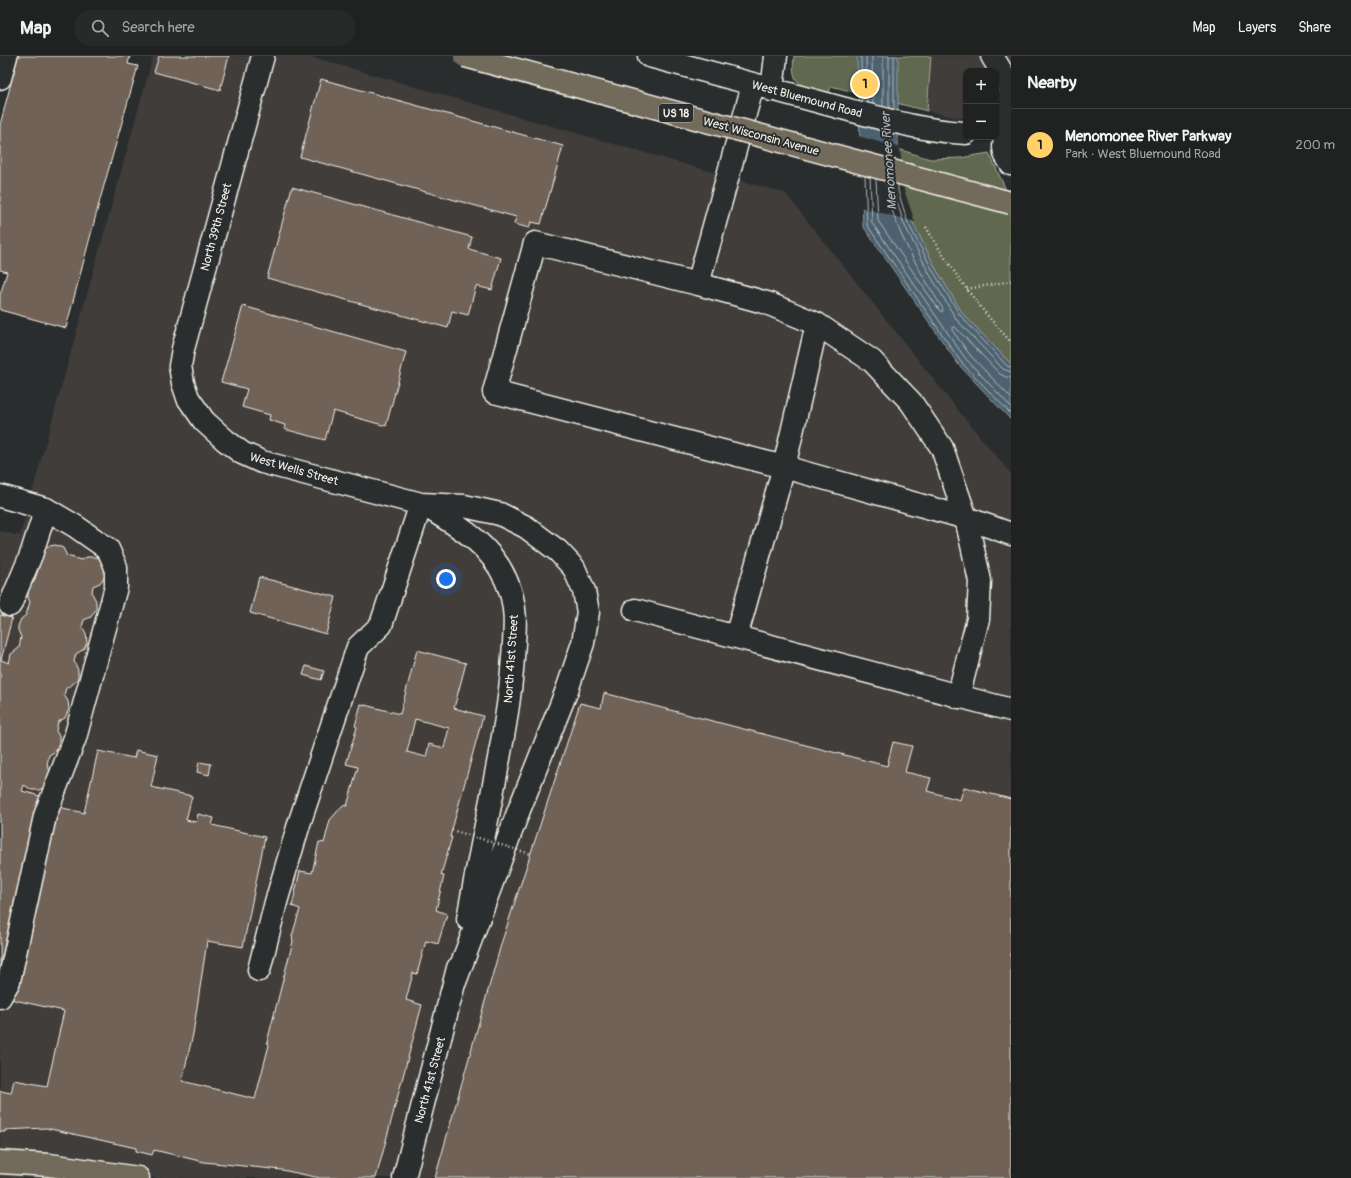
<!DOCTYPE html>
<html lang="en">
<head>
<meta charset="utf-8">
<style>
	:root { --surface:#202222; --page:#282a2a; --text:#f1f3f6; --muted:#a2a4a5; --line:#3d3f40; --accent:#ffd166 }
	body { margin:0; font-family:Pangolin,sans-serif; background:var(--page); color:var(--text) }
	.controls { position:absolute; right:12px; top:12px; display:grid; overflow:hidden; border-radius:8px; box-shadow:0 1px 3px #0004 }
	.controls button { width:36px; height:36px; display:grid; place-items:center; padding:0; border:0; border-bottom:1px solid var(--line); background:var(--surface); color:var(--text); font:20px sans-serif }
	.you { position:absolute; left:446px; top:523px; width:14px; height:14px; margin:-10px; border:3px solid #fff; border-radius:50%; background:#1a73e8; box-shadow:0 0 0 6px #1a73e833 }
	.badge { display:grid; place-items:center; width:26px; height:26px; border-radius:50%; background:var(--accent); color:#111; font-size:13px; font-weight:700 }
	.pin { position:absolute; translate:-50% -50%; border:2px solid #fff; box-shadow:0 1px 4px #0006 }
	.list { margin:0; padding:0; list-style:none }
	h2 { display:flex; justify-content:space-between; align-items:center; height:52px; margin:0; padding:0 16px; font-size:17px }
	h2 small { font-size:13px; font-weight:400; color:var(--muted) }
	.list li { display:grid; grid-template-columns:26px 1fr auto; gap:12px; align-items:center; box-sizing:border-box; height:72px; padding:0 16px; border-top:1px solid var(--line) }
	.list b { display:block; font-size:15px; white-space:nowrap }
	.list p { margin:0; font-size:13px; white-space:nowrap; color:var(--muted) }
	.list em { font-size:13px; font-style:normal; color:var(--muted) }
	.icon { flex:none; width:22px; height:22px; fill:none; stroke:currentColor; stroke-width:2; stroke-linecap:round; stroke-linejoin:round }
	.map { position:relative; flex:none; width:1011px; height:1122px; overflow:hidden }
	header { display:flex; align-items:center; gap:24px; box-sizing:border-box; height:56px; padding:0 20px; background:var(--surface); border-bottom:1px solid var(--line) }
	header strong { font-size:19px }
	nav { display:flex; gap:22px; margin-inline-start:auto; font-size:14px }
	.search { width:280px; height:36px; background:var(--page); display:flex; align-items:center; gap:10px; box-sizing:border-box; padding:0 14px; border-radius:16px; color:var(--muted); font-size:15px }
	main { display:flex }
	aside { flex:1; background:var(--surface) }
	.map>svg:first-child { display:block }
	.built { fill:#3f3d3b }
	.green { fill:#60684f; stroke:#aaac9c }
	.water { fill:#4d6270; stroke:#909ba0 }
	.pier { fill:#2a2d2e }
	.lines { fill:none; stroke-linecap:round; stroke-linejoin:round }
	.shore { stroke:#b1b8b8; stroke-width:1 }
	.building { fill:#716258; stroke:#f4f1e8; fill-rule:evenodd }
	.minor-casing { stroke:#f4f1e8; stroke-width:25 }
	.major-casing { stroke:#f4f1e8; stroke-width:25 }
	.path { stroke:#f4f1e8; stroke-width:2.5; stroke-dasharray:1 3; stroke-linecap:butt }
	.minor { stroke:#2a2d2e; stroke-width:22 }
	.major { stroke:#726b5a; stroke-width:22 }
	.major-bridge-casing { stroke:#f4f1e8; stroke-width:25; stroke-linecap:butt }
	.path-bridge { stroke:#f4f1e8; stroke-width:2.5; stroke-dasharray:1 3; stroke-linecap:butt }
	.major-bridge { stroke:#726b5a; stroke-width:22 }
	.labels { text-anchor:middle; stroke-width:4; stroke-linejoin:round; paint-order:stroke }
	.shield { fill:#2a2d2e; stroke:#b7b6b0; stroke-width:1 }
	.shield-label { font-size:11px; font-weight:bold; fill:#f4f1e8 }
	.street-label { font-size:12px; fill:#f4f1e8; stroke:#2a2d2e }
	.water-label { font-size:13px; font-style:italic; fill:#b1b8b8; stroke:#2a2d2e }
</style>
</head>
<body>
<header>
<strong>Map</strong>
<div class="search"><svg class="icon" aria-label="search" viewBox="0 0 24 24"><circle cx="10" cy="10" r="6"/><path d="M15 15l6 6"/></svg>Search here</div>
<nav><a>Map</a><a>Layers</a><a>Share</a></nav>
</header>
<main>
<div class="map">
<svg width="1011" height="1122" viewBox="0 0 1011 1122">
	<rect width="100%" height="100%" fill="#2a2d2e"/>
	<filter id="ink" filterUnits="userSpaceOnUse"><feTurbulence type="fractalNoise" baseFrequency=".025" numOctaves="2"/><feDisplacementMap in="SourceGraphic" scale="8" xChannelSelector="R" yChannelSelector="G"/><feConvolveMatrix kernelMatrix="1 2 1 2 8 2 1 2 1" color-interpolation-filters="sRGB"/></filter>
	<g filter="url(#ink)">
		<!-- built -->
		<path class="built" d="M 153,0 L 308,0 L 785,137 L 962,359 L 1011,418 L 1011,1122 L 0,1122 L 0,475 L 20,480 Z
			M 931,0 L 1011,0 L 1011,64 L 996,64 L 996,15 L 966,15 L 966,62 L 957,62 L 927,55 Z"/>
		<!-- green -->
		<path class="green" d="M 794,0 L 931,0 L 927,55 L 831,30 L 829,37 C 803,30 790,32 794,0 Z
			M 898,93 L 930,103 L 960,102 L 989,97 L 1006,134 L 1011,134 L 1011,308 L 963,258 L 936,213 L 912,165 L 902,134 Z"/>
		<!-- water -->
		<path class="water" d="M 857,0 L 898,0 L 898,93 L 902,134 L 912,165 L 936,213 L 963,258 L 1011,308 L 1011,364 L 958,308 L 863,170 Z"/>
		<!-- pier -->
		<path class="pier" d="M 858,80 L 900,92 L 904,134 L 915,166 L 860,151 Z"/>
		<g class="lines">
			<!-- shore -->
			<path class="shore" d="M 861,0 L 862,45
				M 866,0 L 867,46
				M 872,0 L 873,48
				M 883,50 L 883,0
				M 889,52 L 889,0
				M 894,53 L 894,0
				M 865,120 L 867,169 L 961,306 L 1011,358
				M 870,121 L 872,167 L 965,302 L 1011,351
				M 876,123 L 878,165 L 940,255 L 942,256 L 943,253 C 920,215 891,171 886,126
				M 893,128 L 894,136 L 904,168 L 929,217 L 956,263 L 1003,313 L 1011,316
				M 898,129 L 898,135 L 908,167 L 933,215 L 960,259 L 1007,310 L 1011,311
				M 1011,322 L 1006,321 L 1000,318 L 955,271 L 952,271 L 952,274 L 970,299 L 1011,342"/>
		</g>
		<!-- building -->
		<path class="building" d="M 18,0 L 130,0 L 128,8 L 138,10 L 101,140 L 66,272 L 0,254 L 0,239 L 7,216 L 0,214 L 0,69 Z
			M 159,0 L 229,0 L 220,34 L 154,16 Z
			M 321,23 L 563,90 L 541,168 L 531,166 L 529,172 L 514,168 L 516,161 L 300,101 Z
			M 292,131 L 472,181 L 469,193 L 501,202 L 492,234 L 476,230 L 468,259 L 452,255 L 448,272 L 267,222 Z
			M 243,250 L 406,296 L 386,370 L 333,355 L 325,384 L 284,373 L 285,369 L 269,364 L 270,359 L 242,351 L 247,333 L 221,326 Z
			M 56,489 L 63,492 L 67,500 L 81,504 L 87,501 L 97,501 L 103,506 L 106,512 L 105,520 L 100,527 L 93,530 L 92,537 L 96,545 L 96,553 L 91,561 L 84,564 L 82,571 L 86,577 L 87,587 L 84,593 L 76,598 L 74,605 L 78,614 L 78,622 L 73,628 L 66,632 L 64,639 L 68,645 L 69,653 L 65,662 L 58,666 L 56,675 L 59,680 L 59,687 L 56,695 L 49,699 L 47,709 L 50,715 L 45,731 L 39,734 L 32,734 L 24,729 L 22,735 L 40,740 L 38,746 L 84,757 L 98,695 L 134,702 L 136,694 L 158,699 L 151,731 L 192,740 L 186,764 L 196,766 L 198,758 L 214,762 L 212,769 L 265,781 L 243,891 L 207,885 L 193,978 L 182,1025 L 255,1043 L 269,989 L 267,986 L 293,885 L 292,880 L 300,853 L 292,850 L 300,815 L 312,817 L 319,786 L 324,787 L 330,764 L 343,749 L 347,750 L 358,711 L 346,708 L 357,671 L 355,670 L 361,648 L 400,658 L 417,594 L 466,607 L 454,652 L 483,660 L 450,781 L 452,781 L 441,819 L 444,820 L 436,854 L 447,858 L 438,888 L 426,885 L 417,918 L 413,917 L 406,944 L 422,949 L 376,1122 L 320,1122 L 282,1114 L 204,1106 L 154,1094 L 152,1099 L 136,1095 L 136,1092 L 46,1072 L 5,1074 L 5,1076 L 0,1076 L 0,1035 L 11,1037 L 14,1024 L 47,1030 L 64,955 L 10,943 L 0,924 L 0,559 L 12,562 L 1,604 L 9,607 L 11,598 L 19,592 L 21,581 L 18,574 L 18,570 L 21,563 L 26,559 L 30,546 L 28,542 L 28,535 L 31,529 L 34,526 L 39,511 L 38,501 L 42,493 L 49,490 ZM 415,663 L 449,672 L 444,692 L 429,688 L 426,701 L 407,696 Z
			M 259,521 L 336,541 L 326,578 L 250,557 Z
			M 306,610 L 324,615 L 321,624 L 303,619 Z
			M 604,637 L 887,710 L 893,686 L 912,690 L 905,716 L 931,722 L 927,735 L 960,744 L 964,731 L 1011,743 L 1011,1122 L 435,1122 L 502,885 L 580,647 L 601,652 Z
			M 199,706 L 211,708 L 209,719 L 197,716 Z"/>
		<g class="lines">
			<defs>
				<path id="minor" d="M 263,0 L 183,293 L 180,310 L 183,327 L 188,342 L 204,365 L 225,384 L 242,397 L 262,406 L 421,448 L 464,450 L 500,458 L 526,471 L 558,495 L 574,512 L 584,535 L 588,556 L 583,587 L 567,634 L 519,754 L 455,926
					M 649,0 C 712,17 775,34 838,51 C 880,62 922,75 966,77
					M 992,0 L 1009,28
					M 0,22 L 6,0
					M 1011,28 L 1009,28 L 1004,91 L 1005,98 L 1011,108
					M 753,29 L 698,228 L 767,247 L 817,268 L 872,305 L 911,346 L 942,392 L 966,462 L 980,525 L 978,563 L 958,641
					M 772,34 L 776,0
					M 698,228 L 535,187 L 494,336 L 784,411 L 966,462 L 1011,478
					M 0,440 L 46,453 L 75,470 L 108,493 L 116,511 L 116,531 L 75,682 L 49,749 L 45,760 L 9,925 L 0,941
					M 422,448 C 455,468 490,487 506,524 C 518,550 515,573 513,601 C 510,650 500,697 491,744 C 483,784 475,823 468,863
					M 10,549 L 31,499 L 46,453
					M 635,554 L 1011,654
					M 736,581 L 784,411 L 817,268
					M 259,914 L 276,846 L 299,768 L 358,591 L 381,569 L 421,448
					M 404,1122 L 458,912"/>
				<path id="major" d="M 0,1106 L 50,1109 L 138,1122"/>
			</defs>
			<!-- minor casing -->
			<use href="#minor" class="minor-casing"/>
			<!-- major casing -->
			<use href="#major" class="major-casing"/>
			<!-- path -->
			<path class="path" d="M 926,171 C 950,212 978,251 1011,286
				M 967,233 L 1011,225"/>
			<!-- minor -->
			<use href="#minor" class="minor"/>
			<!-- major -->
			<use href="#major" class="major"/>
			<defs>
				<path id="major-bridge" d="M 465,0 L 1011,147"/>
			</defs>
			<!-- major-bridge casing -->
			<use href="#major-bridge" class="major-bridge-casing"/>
			<!-- path-bridge -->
			<path class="path-bridge" d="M 452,774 L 531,798"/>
			<!-- major-bridge -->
			<use href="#major-bridge" class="major-bridge"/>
		</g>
	</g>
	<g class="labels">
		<!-- shield labels -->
		<rect class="shield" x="659" y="48" width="34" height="18" rx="3"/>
		<g class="shield-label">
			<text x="676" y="61">US 18</text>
		</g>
		<!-- street labels -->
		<g class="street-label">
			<text transform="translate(807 43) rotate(15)" y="4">West Bluemound Road</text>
			<text transform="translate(761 80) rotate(15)" y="4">West Wisconsin Avenue</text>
			<text transform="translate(216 171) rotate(-75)" y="4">North 39th Street</text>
			<text transform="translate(294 413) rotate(16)" y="4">West Wells Street</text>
			<text transform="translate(511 603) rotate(-86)" y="4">North 41st Street</text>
			<text transform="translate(430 1024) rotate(-75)" y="4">North 41st Street</text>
		</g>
		<!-- water labels -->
		<g class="water-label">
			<text transform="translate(888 105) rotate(-94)" y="5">Menomonee River</text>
		</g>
	</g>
</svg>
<div class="controls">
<button>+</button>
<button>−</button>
</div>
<div class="you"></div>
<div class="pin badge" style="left:865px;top:28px">1</div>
</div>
<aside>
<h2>Nearby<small></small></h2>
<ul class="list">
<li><span class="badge">1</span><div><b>Menomonee River Parkway</b><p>Park · West Bluemound Road</p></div><em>200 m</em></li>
</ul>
</aside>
</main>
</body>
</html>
